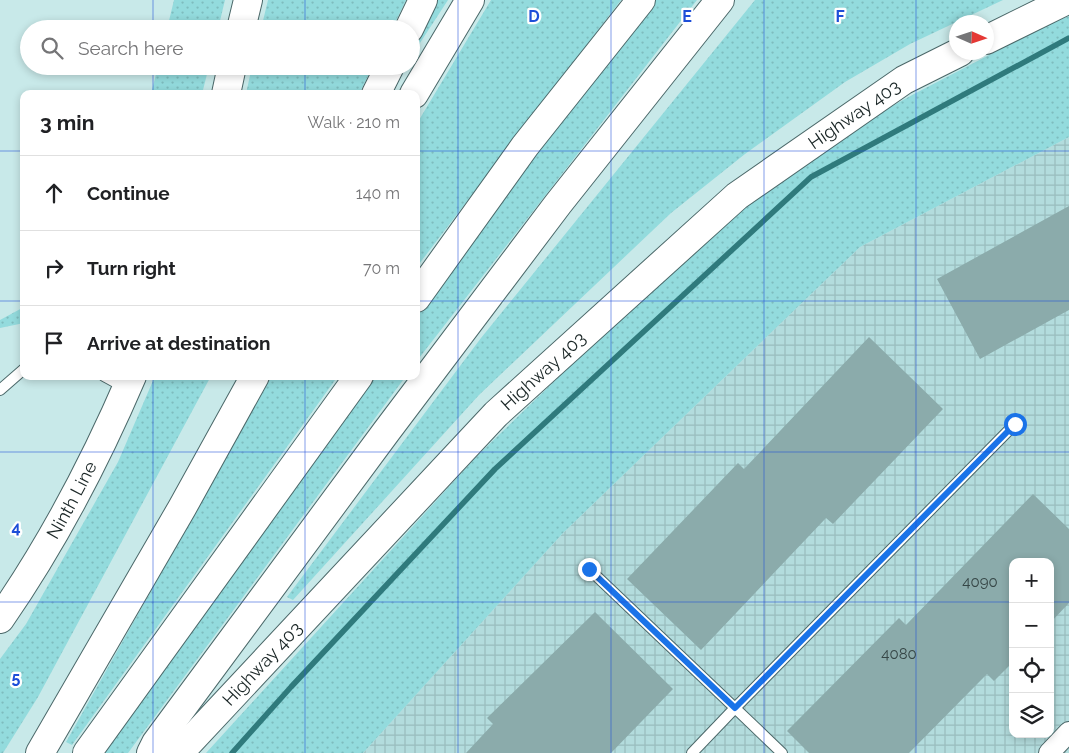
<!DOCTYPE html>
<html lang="en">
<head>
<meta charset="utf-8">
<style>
	:root { --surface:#fff; --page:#f2f2f2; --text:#202124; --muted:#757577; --line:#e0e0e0 }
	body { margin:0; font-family:Raleway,sans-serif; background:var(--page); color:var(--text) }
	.controls { position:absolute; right:15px; bottom:15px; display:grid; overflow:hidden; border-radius:10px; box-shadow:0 2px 8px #0003 }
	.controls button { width:45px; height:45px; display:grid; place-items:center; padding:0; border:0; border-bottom:1px solid var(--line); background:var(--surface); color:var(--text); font:25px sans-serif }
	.compass { position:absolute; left:949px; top:15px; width:45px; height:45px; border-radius:50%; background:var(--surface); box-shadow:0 2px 8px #0003; rotate:93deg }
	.stop { position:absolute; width:15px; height:15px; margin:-11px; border:4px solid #1a73e8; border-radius:50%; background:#fff }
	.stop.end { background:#1a73e8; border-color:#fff; box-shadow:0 1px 5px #0008 }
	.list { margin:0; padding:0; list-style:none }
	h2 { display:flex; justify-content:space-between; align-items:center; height:65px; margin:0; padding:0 20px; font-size:21px }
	h2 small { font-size:16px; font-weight:400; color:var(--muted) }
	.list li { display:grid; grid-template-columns:32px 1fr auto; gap:15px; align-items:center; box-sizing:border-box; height:75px; padding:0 20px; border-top:1px solid var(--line) }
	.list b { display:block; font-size:19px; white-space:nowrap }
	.list em { font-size:16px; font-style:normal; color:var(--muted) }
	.icon { flex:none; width:28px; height:28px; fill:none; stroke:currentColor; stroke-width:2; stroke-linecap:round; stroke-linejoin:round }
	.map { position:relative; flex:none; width:1069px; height:753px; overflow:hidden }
	.search { position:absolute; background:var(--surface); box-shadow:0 2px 8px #0003; left:20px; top:20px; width:400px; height:55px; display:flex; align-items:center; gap:12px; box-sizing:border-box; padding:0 18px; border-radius:28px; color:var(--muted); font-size:19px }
	.panel { position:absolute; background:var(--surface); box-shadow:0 2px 8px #0003; left:20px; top:90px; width:400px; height:290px; border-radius:10px }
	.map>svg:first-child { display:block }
	.industrial { fill:url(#industrial-grid); fill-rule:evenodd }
	.grass { fill:url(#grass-dots) }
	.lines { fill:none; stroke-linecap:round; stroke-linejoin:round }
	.stream { stroke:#2f7a7c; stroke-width:5.5 }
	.building { fill:#8babab }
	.service-casing { stroke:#4b6869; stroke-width:12 }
	.minor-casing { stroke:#4b6869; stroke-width:22 }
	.secondary-casing { stroke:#4b6869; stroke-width:30 }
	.motorway-casing { stroke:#4b6869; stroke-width:30 }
	.service { stroke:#fff; stroke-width:10 }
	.minor { stroke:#fff; stroke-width:20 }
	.secondary { stroke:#fff; stroke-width:28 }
	.motorway { stroke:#fff; stroke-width:28 }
	.route { stroke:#1a73e8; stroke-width:6 }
	.grid { fill:none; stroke:#1d4ed8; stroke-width:1; stroke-opacity:0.55 }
	.labels { text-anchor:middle; stroke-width:4.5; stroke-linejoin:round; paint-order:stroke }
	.number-label { font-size:15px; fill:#364646 }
	.street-label { font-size:18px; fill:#192525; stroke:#fff }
	.grid-label { font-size:16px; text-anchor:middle; font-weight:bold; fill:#1d4ed8; stroke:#fff; stroke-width:4.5; stroke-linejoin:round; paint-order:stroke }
</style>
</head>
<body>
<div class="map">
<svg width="1069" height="753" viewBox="0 0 1069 753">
	<defs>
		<pattern id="industrial-grid" width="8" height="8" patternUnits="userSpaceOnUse" patternTransform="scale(1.25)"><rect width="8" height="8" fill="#b3dcdd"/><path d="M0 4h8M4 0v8" fill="none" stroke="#99bdbe"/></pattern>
		<pattern id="grass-dots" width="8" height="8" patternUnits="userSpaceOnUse" patternTransform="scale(1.25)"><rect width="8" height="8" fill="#93dbdd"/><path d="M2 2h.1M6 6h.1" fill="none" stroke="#7ebcbe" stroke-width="1.8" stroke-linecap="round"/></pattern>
	</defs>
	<rect width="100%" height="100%" fill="#c8e9e9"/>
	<!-- industrial -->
	<path class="industrial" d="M 1069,137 L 1069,753 L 363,753 L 563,533 L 860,247 ZM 1013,562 L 1050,562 L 1050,734 L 1013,734 Z"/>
	<!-- grass -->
	<path class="grass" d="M 174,0 L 225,0 L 218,29 L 167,29 Z
		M 268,0 L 406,0 L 392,29 L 261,29 Z
		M 437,0 L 448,0 L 418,46 L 415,44 Z
		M 491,0 L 621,0 L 416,268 L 416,125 Z
		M 653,0 L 697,0 L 416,362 L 416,315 Z
		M 755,0 L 1003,0 L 910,44 L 845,82 L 745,154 L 671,213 L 479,395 L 293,600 L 287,597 L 481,338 Z
		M 1069,16 L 1069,137 L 860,247 L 563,533 L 363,753 L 206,753 L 477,456 L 650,289 L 744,204 L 834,138 L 914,94 L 1045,26 Z
		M 158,66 L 209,66 L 202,94 L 151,94 Z
		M 252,66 L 373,66 L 359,94 L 246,94 Z
		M 24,307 L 24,323 L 0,328 L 0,320 Z
		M 155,376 L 211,376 L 38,697 L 3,753 L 0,753 L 0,659 L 26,624 L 118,462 Z
		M 272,376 L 338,376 L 72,745 L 66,742 Z
		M 372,376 L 406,376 L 128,753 L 99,753 Z"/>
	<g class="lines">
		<!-- stream -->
		<path class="stream" d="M 232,753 L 291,687 L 495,469 L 811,177 L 1069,38"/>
	</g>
	<!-- building -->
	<path class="building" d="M 1069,206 L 1069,310 L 980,359 L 937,279 Z
		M 869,337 L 943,409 L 833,524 L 826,518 L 701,650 L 627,579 L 738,463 L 744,469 Z
		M 1033,494 L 1069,529 L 1069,603 L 1050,623 L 1050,562 L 1013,562 L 1013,662 L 994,681 L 987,674 L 909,753 L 809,753 L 787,731 L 899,618 L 906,625 Z
		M 595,612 L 673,689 L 611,753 L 466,753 L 493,724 L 487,718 Z"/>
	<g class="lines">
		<defs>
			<path id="service" d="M 104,376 L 126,388
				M 0,390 L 24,369
				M 589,569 L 735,708 L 692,753
				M 782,753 L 735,708 L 1015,424"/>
			<path id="minor" d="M 1049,753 L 1069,732"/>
			<g id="secondary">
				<path d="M 241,29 L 248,0"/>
				<path d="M 226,94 L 232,66"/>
				<path id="s1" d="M 0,619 C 52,544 96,460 132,376"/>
			</g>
			<g id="motorway">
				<path d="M 409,29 L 423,0"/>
				<path d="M 986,40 L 1067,0"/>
				<path d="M 376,94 L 390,66"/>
				<path d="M 414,94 L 470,0"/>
				<path d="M 416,298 L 525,146 L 641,0"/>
				<path d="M 40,753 L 182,508 L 255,376"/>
				<path d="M 87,753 L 359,376"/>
				<path d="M 151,753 L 156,743 L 386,432 L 558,204 L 720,0"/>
				<path id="s2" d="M 179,753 L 496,414 L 737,196 L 904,80 L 960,52"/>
			</g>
		</defs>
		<!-- service casing -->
		<use href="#service" class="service-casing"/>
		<!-- minor casing -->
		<use href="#minor" class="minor-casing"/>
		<!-- secondary casing -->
		<use href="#secondary" class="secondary-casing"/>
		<!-- motorway casing -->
		<use href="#motorway" class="motorway-casing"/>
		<!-- service -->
		<use href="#service" class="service"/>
		<!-- minor -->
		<use href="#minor" class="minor"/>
		<!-- secondary -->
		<use href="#secondary" class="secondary"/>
		<!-- motorway -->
		<use href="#motorway" class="motorway"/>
	</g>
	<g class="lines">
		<!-- route -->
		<path class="route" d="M 589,569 L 735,708 L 1015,424"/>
	</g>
	<!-- grid -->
	<path class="grid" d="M 153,0 L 153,29M 305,0 L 305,29M 458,0 L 458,753M 611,0 L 611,753M 764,0 L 764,753M 916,0 L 916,753M 153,66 L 153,94M 305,66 L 305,94M 0,151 L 24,151M 416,151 L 1069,151M 0,301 L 24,301M 416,301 L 1069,301M 153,376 L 153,753M 305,376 L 305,753M 0,452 L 1069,452M 0,602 L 1013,602M 1050,602 L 1069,602"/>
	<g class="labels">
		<!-- number labels -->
		<g class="number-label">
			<text x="980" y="587">4090</text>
			<text x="899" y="659">4080</text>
		</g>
		<!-- street labels -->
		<g class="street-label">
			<text dy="6" stroke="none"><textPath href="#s2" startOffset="932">Highway 403</textPath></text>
			<text dy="6" stroke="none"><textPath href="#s2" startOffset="528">Highway 403</textPath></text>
			<text dy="6" stroke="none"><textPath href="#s1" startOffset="139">Ninth Line</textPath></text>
			<text dy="6" stroke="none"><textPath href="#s2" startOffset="122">Highway 403</textPath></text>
		</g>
	</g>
	<g class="grid-label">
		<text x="534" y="22">D</text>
		<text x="687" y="22">E</text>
		<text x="840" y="22">F</text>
		<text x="16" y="533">4</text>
		<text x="16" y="683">5</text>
	</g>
</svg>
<div class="controls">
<button>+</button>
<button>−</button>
<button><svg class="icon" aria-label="locate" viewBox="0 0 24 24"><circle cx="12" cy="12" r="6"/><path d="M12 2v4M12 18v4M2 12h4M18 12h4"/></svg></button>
<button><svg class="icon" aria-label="layers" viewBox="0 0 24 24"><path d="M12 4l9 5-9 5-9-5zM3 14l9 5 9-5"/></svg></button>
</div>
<svg class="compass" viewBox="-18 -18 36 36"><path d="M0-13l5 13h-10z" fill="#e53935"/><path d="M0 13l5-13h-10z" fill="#757577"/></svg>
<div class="stop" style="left:1015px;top:424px"></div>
<div class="stop end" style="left:589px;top:569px"></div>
<div class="search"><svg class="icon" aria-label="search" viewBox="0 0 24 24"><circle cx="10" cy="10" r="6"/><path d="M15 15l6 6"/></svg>Search here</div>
<section class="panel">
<h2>3 min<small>Walk · 210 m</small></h2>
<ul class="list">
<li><svg class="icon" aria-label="ahead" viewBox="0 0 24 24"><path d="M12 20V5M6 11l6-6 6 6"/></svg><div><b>Continue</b></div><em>140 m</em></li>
<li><svg class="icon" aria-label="right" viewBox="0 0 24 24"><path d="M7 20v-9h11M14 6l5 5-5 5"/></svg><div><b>Turn right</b></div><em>70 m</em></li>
<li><svg class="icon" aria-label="arrive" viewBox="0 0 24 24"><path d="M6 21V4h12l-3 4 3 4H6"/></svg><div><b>Arrive at destination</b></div></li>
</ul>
</section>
</div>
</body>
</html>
